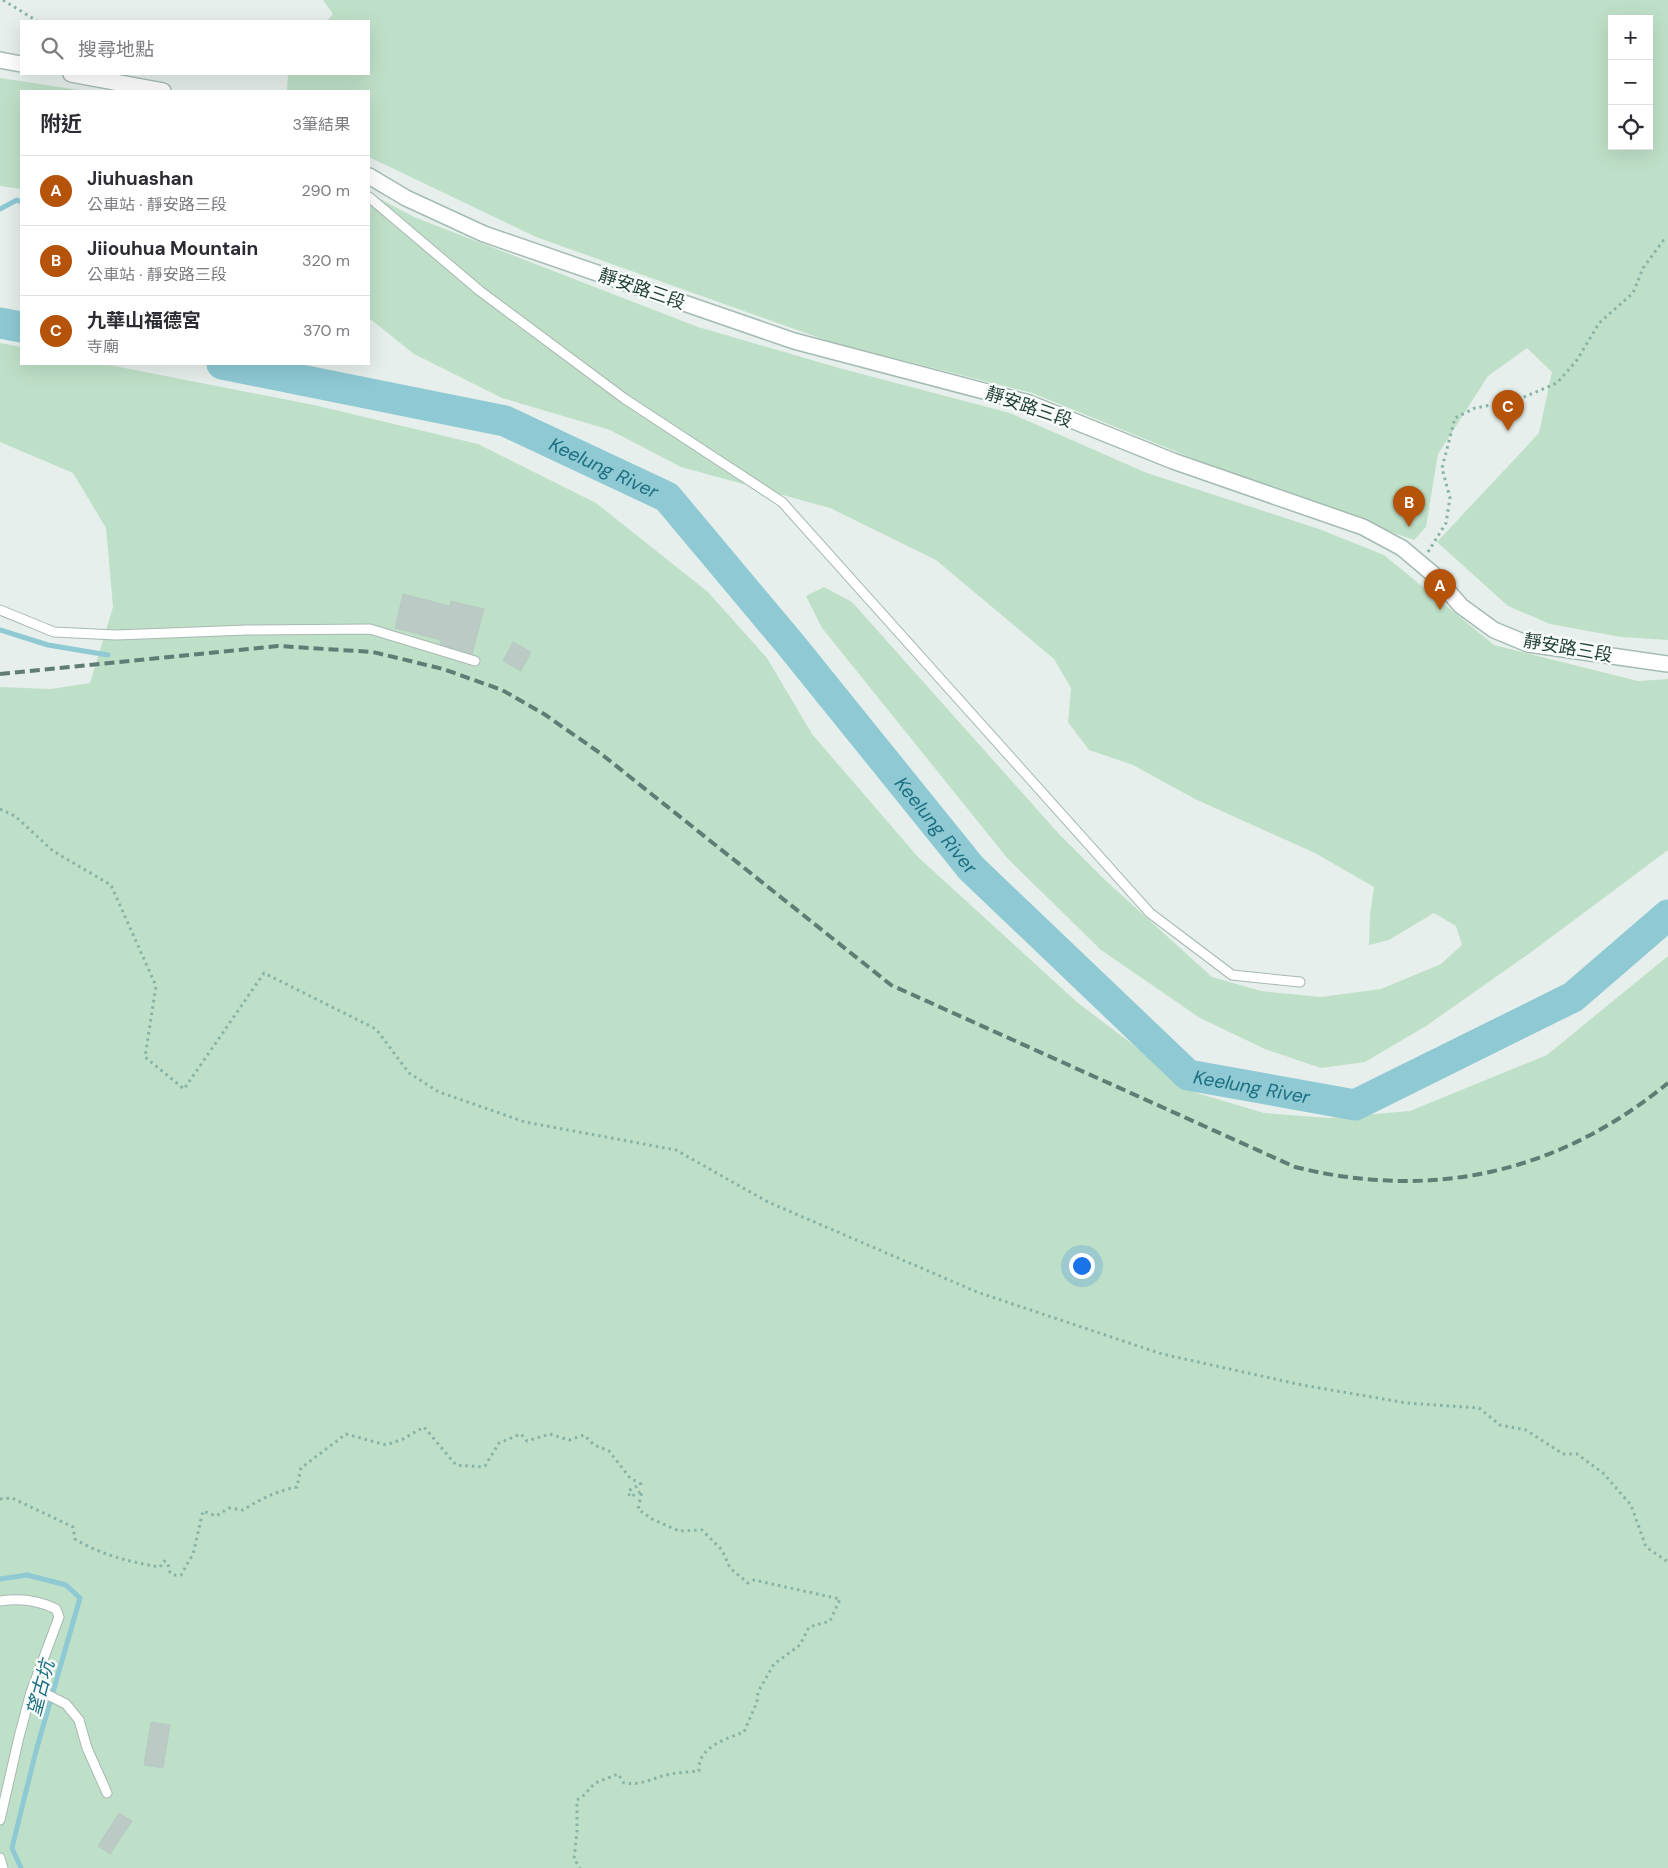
<!DOCTYPE html>
<html lang="zh-TW">
<head>
<meta charset="utf-8">
<style>
	:root { --surface:#fff; --page:#f2f2f3; --text:#2b2b33; --muted:#7c7c81; --line:#e1e1e2; --accent:#b45309 }
	body { margin:0; font-family:"DM Sans","Noto Sans TC",sans-serif; background:var(--page); color:var(--text) }
	.controls { position:absolute; right:15px; top:15px; display:grid; overflow:hidden; border-radius:0px; box-shadow:0 5px 20px #0002 }
	.controls button { width:45px; height:45px; display:grid; place-items:center; padding:0; border:0; border-bottom:1px solid var(--line); background:var(--surface); color:var(--text); font:25px sans-serif }
	.you { position:absolute; left:1081px; top:1265px; width:18px; height:18px; margin:-12px; border:4px solid #fff; border-radius:50%; background:#1a73e8; box-shadow:0 0 0 8px #1a73e833 }
	.badge { display:grid; place-items:center; width:32px; height:32px; border-radius:50%; background:var(--accent); color:#fff; font-size:16px; font-weight:700 }
	.pin { position:absolute; translate:-50% -41px; filter:drop-shadow(0 1px 2px #0008) }
	.pin::after { content:''; position:absolute; top:26px; width:18px; height:15px; background:inherit; clip-path:polygon(0 0,100% 0,50% 100%) }
	.list { margin:0; padding:0; list-style:none }
	h2 { display:flex; justify-content:space-between; align-items:center; height:65px; margin:0; padding:0 20px; font-size:21px }
	h2 small { font-size:16px; font-weight:400; color:var(--muted) }
	.list li { display:grid; grid-template-columns:32px 1fr auto; gap:15px; align-items:center; box-sizing:border-box; height:70px; padding:0 20px; border-top:1px solid var(--line) }
	.list b { display:block; font-size:19px; white-space:nowrap }
	.list p { margin:0; font-size:16px; white-space:nowrap; color:var(--muted) }
	.list em { font-size:16px; font-style:normal; color:var(--muted) }
	.icon { flex:none; width:28px; height:28px; fill:none; stroke:currentColor; stroke-width:2; stroke-linecap:round; stroke-linejoin:round }
	.map { position:relative; flex:none; width:1668px; height:1868px; overflow:hidden }
	.search { position:absolute; background:var(--surface); box-shadow:0 5px 20px #0002; left:20px; top:20px; width:350px; height:55px; display:flex; align-items:center; gap:12px; box-sizing:border-box; padding:0 18px; border-radius:0px; color:var(--muted); font-size:19px }
	.panel { position:absolute; background:var(--surface); box-shadow:0 5px 20px #0002; left:20px; top:90px; width:350px; height:275px; border-radius:0px }
	.map>svg:first-child { display:block }
	.green { fill:#bfe0c8; fill-rule:evenodd }
	.lines { fill:none; stroke-linecap:round; stroke-linejoin:round }
	.stream { stroke:#8ec9d4; stroke-width:5 }
	.river { stroke:#8ec9d4; stroke-width:31 }
	.building { fill:#bbcac4; stroke:#b8c9c2 }
	.service-casing { stroke:#a8b8b2; stroke-width:11 }
	.secondary-casing { stroke:#a4bbb3; stroke-width:18 }
	.path { stroke:#86b3a5; stroke-width:3; stroke-dasharray:2.5 4; stroke-linecap:butt }
	.service { stroke:#fff; stroke-width:9 }
	.secondary { stroke:#fff; stroke-width:15 }
	.rail { stroke:#5f7d75; stroke-width:4; stroke-dasharray:10 5; stroke-linecap:butt }
	.labels { text-anchor:middle; stroke-width:5; stroke-linejoin:round; paint-order:stroke }
	.street-label { font-size:18px; fill:#24423a; stroke:#f7fbf9 }
	.water-label { font-size:19px; font-style:italic; fill:#1c6f80; stroke:#f7fbf9 }
</style>
</head>
<body>
<div class="map">
<svg width="1668" height="1868" viewBox="0 0 1668 1868">
	<rect width="100%" height="100%" fill="#e6efeb"/>
	<!-- green -->
	<path class="green" d="M 323,0 L 1668,0 L 1668,640 L 1621,637 L 1550,624 L 1508,606 L 1437,542 L 1539,433 L 1552,372 L 1527,348 L 1488,376 L 1438,454 L 1426,527 L 1414,540 L 1273,491 L 1032,393 L 831,342 L 536,237 L 369,157 L 369,91 L 287,91 L 288,74 L 369,74 L 369,21 L 327,21 L 333,14 ZM 1612,19 L 1649,19 L 1649,146 L 1612,146 Z
		M 0,78 L 86,91 L 21,91 L 21,189 L 0,186 Z
		M 369,193 L 414,217 L 698,327 L 839,368 L 1010,413 L 1147,473 L 1319,529 L 1384,555 L 1494,645 L 1638,681 L 1668,679 L 1668,850 L 1530,953 L 1426,1026 L 1365,1062 L 1321,1068 L 1265,1049 L 1200,1018 L 1101,950 L 1008,859 L 822,628 L 806,596 L 824,587 L 852,602 L 1059,834 L 1105,880 L 1212,977 L 1261,991 L 1321,997 L 1381,989 L 1441,964 L 1462,945 L 1456,926 L 1434,913 L 1389,940 L 1369,945 L 1370,915 L 1374,887 L 1315,853 L 1195,799 L 1133,765 L 1089,750 L 1068,722 L 1071,688 L 1054,659 L 936,560 L 830,508 L 681,467 L 610,430 L 502,398 L 414,354 L 369,318 Z
		M 0,343 L 21,347 L 21,364 L 104,364 L 314,405 L 478,444 L 596,503 L 708,592 L 767,658 L 812,734 L 918,857 L 1078,1003 L 1197,1093 L 1264,1113 L 1329,1118 L 1410,1111 L 1547,1055 L 1668,956 L 1668,1868 L 0,1868 L 0,687 L 51,689 L 90,683 L 113,607 L 106,528 L 73,473 L 0,442 Z"/>
	<g class="lines">
		<!-- stream -->
		<path class="stream" d="M 0,209 L 17,200 L 21,202
			M 0,630 L 48,645 L 108,655
			M 0,1579 L 27,1575 L 66,1585 L 80,1598 L 36,1751 L 12,1848 L 21,1868"/>
		<!-- river -->
		<g class="river">
			<path d="M 0,323 L 21,327"/>
			<path id="s1" d="M 222,364 L 505,421 L 667,497 L 791,645 L 971,868 L 1188,1075 L 1355,1105 L 1573,997 L 1668,915"/>
		</g>
	</g>
	<!-- building -->
	<path class="building" d="M 403,594 L 450,606 L 451,601 L 484,609 L 472,654 L 440,644 L 441,640 L 395,628 Z
		M 513,642 L 531,652 L 521,671 L 503,661 Z
		M 151,1722 L 170,1725 L 163,1768 L 144,1765 Z
		M 119,1813 L 132,1821 L 110,1854 L 98,1846 Z"/>
	<g class="lines">
		<defs>
			<path id="service" d="M 369,197 L 480,291 L 625,399 L 782,502 L 1150,913 L 1232,975 L 1300,982
				M 0,610 L 54,632 L 116,635 L 247,630 L 370,629 L 475,661
				M 0,1601 C 20,1598 38,1600 56,1609 L 59,1617 L 31,1692 L 19,1737 L 0,1820
				M 31,1692 L 44,1693 L 66,1704 L 79,1720 L 87,1748 L 107,1793
				M 0,1858 L 3,1868"/>
			<path id="secondary" d="M 0,60 L 21,64
				M 71,74 L 163,91
				M 369,176 L 406,198 L 484,234 L 794,341 L 1029,403 L 1173,461 L 1363,527 L 1402,548 L 1433,574 L 1461,606 L 1494,630 L 1528,644 L 1668,664"/>
		</defs>
		<!-- service casing -->
		<use href="#service" class="service-casing"/>
		<!-- secondary casing -->
		<use href="#secondary" class="secondary-casing"/>
		<!-- path -->
		<path class="path" d="M 3,0 L 37,21
			M 1428,552 L 1446,523 L 1450,498 L 1442,468 L 1455,418 L 1475,408 L 1517,400 L 1557,383 L 1577,360 L 1599,323 L 1633,293 L 1643,268 L 1663,241 L 1668,239
			M 0,809 L 15,816 L 53,851 L 111,885 L 156,986 L 145,1057 L 184,1089 L 264,973 L 376,1029 L 409,1073 L 439,1092 L 525,1122 L 676,1150 L 768,1202 L 977,1292 L 1162,1354 L 1302,1385 L 1407,1403 L 1479,1408 L 1500,1425 L 1526,1430 L 1563,1454 L 1577,1454 L 1603,1473 L 1631,1505 L 1646,1547 L 1668,1562
			M 0,1499 L 12,1498 L 73,1527 L 75,1539 C 101,1555 130,1562 160,1567 L 164,1561 L 168,1563 L 169,1571 L 173,1575 L 181,1575 L 193,1554 L 203,1511 L 216,1516 L 229,1508 L 243,1510 C 259,1500 278,1490 297,1487 L 301,1468 L 346,1434 L 386,1445 L 403,1439 L 424,1427 L 456,1465 L 483,1467 L 485,1466 L 499,1443 L 521,1434 L 527,1441 L 550,1434 L 569,1440 L 584,1435 L 594,1445 L 609,1451 L 630,1478 L 641,1484 L 628,1491 L 630,1497 L 642,1491 L 638,1509 L 652,1519 L 679,1531 L 702,1530 L 722,1550 L 730,1568 L 748,1583 L 754,1580 L 840,1599 L 830,1621 L 809,1627 L 800,1645 L 774,1664 L 758,1692 L 757,1702 L 744,1732 C 726,1739 697,1747 699,1771 C 690,1772 680,1772 671,1774 C 654,1777 642,1786 624,1783 L 618,1774 L 595,1783 L 583,1796 L 577,1800 L 577,1832 L 574,1859 L 580,1868"/>
		<!-- service -->
		<use href="#service" class="service"/>
		<!-- secondary -->
		<use href="#secondary" class="secondary"/>
		<!-- rail -->
		<path class="rail" d="M 0,674 L 278,646 L 373,652 L 443,669 L 502,690 L 544,714 L 600,753 L 891,985 L 1295,1167 C 1433,1201 1558,1173 1668,1083"/>
	</g>
	<g class="labels">
		<!-- street labels -->
		<g class="street-label">
			<text transform="translate(642 289) rotate(19)" y="6">靜安路三段</text>
			<text transform="translate(1029 407) rotate(19)" y="6">靜安路三段</text>
			<text transform="translate(1568 648) rotate(10)" y="6">靜安路三段</text>
		</g>
		<!-- water labels -->
		<g class="water-label">
			<text dy="7" stroke="none"><textPath href="#s1" startOffset="398">Keelung River</textPath></text>
			<text dy="7" stroke="none"><textPath href="#s1" startOffset="892">Keelung River</textPath></text>
			<text dy="7" stroke="none"><textPath href="#s1" startOffset="1312">Keelung River</textPath></text>
			<text transform="translate(40 1688) rotate(-75)" y="7">望古坑</text>
		</g>
	</g>
</svg>
<div class="controls">
<button>+</button>
<button>−</button>
<button><svg class="icon" aria-label="locate" viewBox="0 0 24 24"><circle cx="12" cy="12" r="6"/><path d="M12 2v4M12 18v4M2 12h4M18 12h4"/></svg></button>
</div>
<div class="you"></div>
<div class="pin badge" style="left:1440px;top:610px">A</div>
<div class="pin badge" style="left:1409px;top:527px">B</div>
<div class="pin badge" style="left:1508px;top:431px">C</div>
<div class="search"><svg class="icon" aria-label="search" viewBox="0 0 24 24"><circle cx="10" cy="10" r="6"/><path d="M15 15l6 6"/></svg>搜尋地點</div>
<section class="panel">
<h2>附近<small>3筆結果</small></h2>
<ul class="list">
<li><span class="badge">A</span><div><b>Jiuhuashan</b><p>公車站 · 靜安路三段</p></div><em>290 m</em></li>
<li><span class="badge">B</span><div><b>Jiiouhua Mountain</b><p>公車站 · 靜安路三段</p></div><em>320 m</em></li>
<li><span class="badge">C</span><div><b>九華山福德宮</b><p>寺廟</p></div><em>370 m</em></li>
</ul>
</section>
</div>
</body>
</html>
